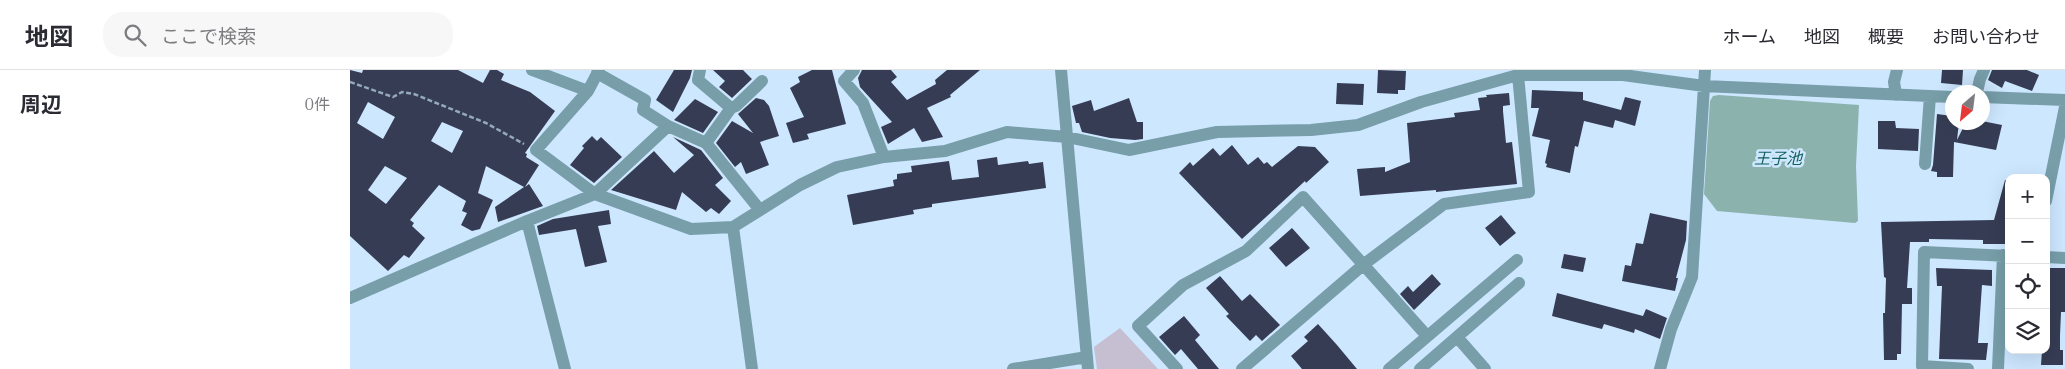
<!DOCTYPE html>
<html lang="ja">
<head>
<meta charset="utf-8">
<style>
	:root { --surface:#fff; --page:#f7f7f7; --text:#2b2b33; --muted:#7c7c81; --line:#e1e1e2 }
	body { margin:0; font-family:"IBM Plex Serif","Noto Sans JP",serif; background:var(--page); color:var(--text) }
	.controls { position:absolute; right:15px; bottom:15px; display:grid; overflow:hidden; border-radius:10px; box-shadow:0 5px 20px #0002 }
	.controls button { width:45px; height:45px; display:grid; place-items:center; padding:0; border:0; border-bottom:1px solid var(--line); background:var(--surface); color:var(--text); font:25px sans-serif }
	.compass { position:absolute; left:1595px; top:15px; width:45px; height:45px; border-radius:50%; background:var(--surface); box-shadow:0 5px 20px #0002; rotate:208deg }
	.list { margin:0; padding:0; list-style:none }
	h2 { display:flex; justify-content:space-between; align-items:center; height:65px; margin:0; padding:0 20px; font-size:21px }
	h2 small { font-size:16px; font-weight:400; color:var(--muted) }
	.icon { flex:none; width:28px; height:28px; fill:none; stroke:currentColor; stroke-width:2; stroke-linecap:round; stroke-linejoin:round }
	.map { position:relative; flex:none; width:1715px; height:299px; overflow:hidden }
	header { display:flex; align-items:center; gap:30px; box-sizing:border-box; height:70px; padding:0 25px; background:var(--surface); border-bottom:1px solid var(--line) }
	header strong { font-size:24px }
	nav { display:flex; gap:28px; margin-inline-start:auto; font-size:18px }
	.search { width:350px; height:45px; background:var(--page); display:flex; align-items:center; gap:12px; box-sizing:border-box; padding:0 18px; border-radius:20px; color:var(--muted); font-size:19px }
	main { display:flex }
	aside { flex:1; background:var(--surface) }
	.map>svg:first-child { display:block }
	.green { fill:#c6bed1 }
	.water { fill:#8cb2ad }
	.building { fill:#363c53; fill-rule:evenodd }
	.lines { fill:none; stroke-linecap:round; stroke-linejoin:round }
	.path { stroke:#94a9bc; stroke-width:2.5; stroke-dasharray:5 2.5; stroke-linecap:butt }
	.minor { stroke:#779ea9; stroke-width:12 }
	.labels { text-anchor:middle; stroke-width:5; stroke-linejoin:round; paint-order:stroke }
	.water-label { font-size:16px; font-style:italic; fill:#15615b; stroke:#cde7ff }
</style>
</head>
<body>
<header>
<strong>地図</strong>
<div class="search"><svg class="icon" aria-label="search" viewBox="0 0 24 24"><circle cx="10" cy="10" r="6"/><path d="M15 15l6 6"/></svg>ここで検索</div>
<nav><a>ホーム</a><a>地図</a><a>概要</a><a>お問い合わせ</a></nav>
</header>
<main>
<aside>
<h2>周辺<small>0件</small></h2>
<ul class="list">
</ul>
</aside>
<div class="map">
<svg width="1715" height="299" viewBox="0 0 1715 299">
	<rect width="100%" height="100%" fill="#cde7ff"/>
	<!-- green -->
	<path class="green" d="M 770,258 L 808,299 L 747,299 L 744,277 Z"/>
	<!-- water -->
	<path class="water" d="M 1369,25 L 1509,35 L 1506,96 L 1508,151 L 1505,153 L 1367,141 L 1354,124 L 1360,31 L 1363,26 Z"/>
	<!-- building -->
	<path class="building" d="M 0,0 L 12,3 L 13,0 L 108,0 L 133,13 L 140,0 L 147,0 L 154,4 L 151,10 L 180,22 L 205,41 L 175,83 L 177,84 L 176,87 L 189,95 L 175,117 L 179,114 L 193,136 L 148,152 L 145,137 L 174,117 L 136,96 L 128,123 L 143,130 L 130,159 L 122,161 L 111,155 L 117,143 L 112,141 L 116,131 L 89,115 L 60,150 L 64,153 L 62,156 L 75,168 L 59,188 L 54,185 L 38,201 L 0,166 ZM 18,32 L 45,47 L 33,69 L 7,53 ZM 92,52 L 113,61 L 102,83 L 81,71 ZM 35,96 L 57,108 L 36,134 L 18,120 Z
		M 324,0 L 342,0 L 340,8 L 323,42 L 306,30 Z
		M 363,0 L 393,0 L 402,9 L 382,28 L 369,17 L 375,11 Z
		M 462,0 L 482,0 L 496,54 L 457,64 L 459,69 L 443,73 L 436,53 L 454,47 L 440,18 L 450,12 L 448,7 Z
		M 512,0 L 541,0 L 547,7 L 541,12 L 557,30 L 586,14 L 585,10 L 597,0 L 630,0 L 600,25 L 601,27 L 577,38 L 593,67 L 572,72 L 564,58 L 538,74 L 531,57 L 542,52 L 510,17 L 508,8 Z
		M 1028,0 L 1056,1 L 1055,20 L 1048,20 L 1048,24 L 1027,23 Z
		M 1592,0 L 1613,0 L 1612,15 L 1591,13 Z
		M 1642,0 L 1677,0 L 1689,5 L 1682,21 L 1655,11 L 1652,18 L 1638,10 Z
		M 987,13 L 1014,14 L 1013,35 L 986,34 Z
		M 1182,20 L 1233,22 L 1233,30 L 1271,40 L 1275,27 L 1291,31 L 1285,56 L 1265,50 L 1263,58 L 1234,51 L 1228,77 L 1225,76 L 1220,103 L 1196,97 L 1197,94 L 1195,93 L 1200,70 L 1182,66 L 1189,38 L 1181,38 Z
		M 1159,23 L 1160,35 L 1153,36 L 1153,41 L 1156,73 L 1162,72 L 1167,114 L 1086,122 L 1086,120 L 1010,126 L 1007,99 L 1035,97 L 1035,102 L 1060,92 L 1057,53 L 1105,47 L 1104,43 L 1130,40 L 1128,28 L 1137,27 L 1136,25 Z
		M 406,28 L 414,30 L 419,36 L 429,66 L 410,72 L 419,95 L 396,104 L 391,92 L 385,97 L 366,73 L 382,51 L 403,63 L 388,44 Z
		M 779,28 L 787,52 L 793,52 L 793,69 L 785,70 L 760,68 L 732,62 L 729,53 L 726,53 L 722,36 L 741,30 L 744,41 Z
		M 345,29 L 368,42 L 353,63 L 324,50 Z
		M 1587,44 L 1602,46 L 1602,52 L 1609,52 L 1607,70 L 1616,52 L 1632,51 L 1652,55 L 1646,80 L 1604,72 L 1603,107 L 1587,107 L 1587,102 L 1581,101 L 1583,95 Z
		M 1528,51 L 1545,51 L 1546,58 L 1569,59 L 1568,81 L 1528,79 Z
		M 242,66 L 247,71 L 251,67 L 272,87 L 244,113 L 220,95 L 234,78 L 232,76 Z
		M 323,67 L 351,80 L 373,108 L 365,115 L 381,131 L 369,144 L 361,138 L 356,142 L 332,122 L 326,140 L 261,120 L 304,81 L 324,103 L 344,85 Z
		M 882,75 L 898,95 L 908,87 L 914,94 L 917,92 L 922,97 L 948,76 L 965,77 L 979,92 L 956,113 L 955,111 L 892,169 L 829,103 L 840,92 L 843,96 L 863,78 L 870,86 Z
		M 647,87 L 648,95 L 678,91 L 679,94 L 693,92 L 696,118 L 582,134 L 582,137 L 563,140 L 564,144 L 503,155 L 497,125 L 544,116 L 543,110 L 547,109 L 547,104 L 562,102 L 561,96 L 599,91 L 602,110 L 629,107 L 627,90 Z
		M 1655,110 L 1659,111 L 1659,174 L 1633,174 L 1633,170 L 1579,169 L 1579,172 L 1560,172 L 1557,218 L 1562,218 L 1562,234 L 1552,234 L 1551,284 L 1547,284 L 1547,290 L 1534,290 L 1533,243 L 1535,243 L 1536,208 L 1534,207 L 1531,152 L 1644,150 Z
		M 259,140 L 261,154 L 248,156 L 257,192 L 235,197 L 226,159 L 189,165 L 187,156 L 203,149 Z
		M 1300,143 L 1337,151 L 1336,170 L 1326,208 L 1328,208 L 1325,221 L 1272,211 L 1275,195 L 1281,196 L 1286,173 L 1293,174 Z
		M 1151,145 L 1166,163 L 1150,176 L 1135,158 Z
		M 942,158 L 960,178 L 936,197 L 919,178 Z
		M 1214,184 L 1236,188 L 1233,202 L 1211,198 Z
		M 1586,198 L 1642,200 L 1642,216 L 1632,215 L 1628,273 L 1638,273 L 1636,290 L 1589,289 L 1592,216 L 1587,216 Z
		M 1696,198 L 1715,198 L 1715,242 L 1711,242 L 1710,265 L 1710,280 L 1713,280 L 1713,295 L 1691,295 L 1692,280 L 1696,280 Z
		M 1082,204 L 1091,214 L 1064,240 L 1050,224 L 1058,216 L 1063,222 Z
		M 870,206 L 892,231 L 900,224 L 930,255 L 912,271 L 906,265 L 900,271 L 876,246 L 879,244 L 856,218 Z
		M 1207,223 L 1293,246 L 1296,239 L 1317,248 L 1310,269 L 1285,259 L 1284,263 L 1254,254 L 1252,259 L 1202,246 Z
		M 834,246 L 850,265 L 845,270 L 869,299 L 848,299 L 831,279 L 825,285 L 809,267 Z
		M 968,254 L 987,275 L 1007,299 L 952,299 L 941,286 L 958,271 L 954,267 Z"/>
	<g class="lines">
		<!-- path -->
		<path class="path" d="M 0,12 L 43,27 L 52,22 L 64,24 L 136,53 L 174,74"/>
		<!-- minor -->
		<path class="minor" d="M 182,0 L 238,21
			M 249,0 L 238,21 L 186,80 L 245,124 L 318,56
			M 350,0 L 348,10 L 381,38
			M 504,0 L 494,11 L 513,33 L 534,87
			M 711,0 L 738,299
			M 247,3 L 295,30 L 293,40 L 318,56 L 356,73 L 410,140
			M 1627,22 L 1630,9 L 1634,0
			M 1546,25 L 1544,12 L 1547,0
			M 1632,27 L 1715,30
			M 356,73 L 381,38 L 386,36 L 412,11
			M 1575,94 L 1580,26
			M 1696,131 L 1715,37
			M 177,151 L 215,299
			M 383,157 L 402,299
			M 1696,187 L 1715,188
			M 0,228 L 177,151 L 245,124 L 341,159 L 383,157 L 450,115 L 487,97 L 534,87 L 595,81 L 657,62 L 717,67 L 779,80 L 867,62 L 961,60 L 1008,55 L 1071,32 L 1168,5 L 1273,5 L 1354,16 L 1602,27
			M 1107,267 L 1135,299
			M 663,299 L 737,287
			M 827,299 L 788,256 L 833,215 L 896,181 L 953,127 L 1077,266
			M 892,299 L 1013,195 L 1094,134 L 1179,122 L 1168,5
			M 1039,299 L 1167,190
			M 1070,299 L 1169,213
			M 1310,299 L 1321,259 L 1342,207 L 1355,0
			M 1618,299 L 1572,296 L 1574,182 L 1659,186
			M 1648,299 L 1653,185"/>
	</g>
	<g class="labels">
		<!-- water labels -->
		<g class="water-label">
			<text x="1428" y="94">王子池</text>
		</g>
	</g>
</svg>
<div class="controls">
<button>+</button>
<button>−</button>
<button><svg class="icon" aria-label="locate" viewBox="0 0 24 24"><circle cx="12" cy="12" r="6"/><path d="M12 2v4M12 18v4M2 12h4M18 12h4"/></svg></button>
<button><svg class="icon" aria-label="layers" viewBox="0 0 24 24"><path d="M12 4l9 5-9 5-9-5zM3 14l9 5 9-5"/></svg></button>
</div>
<svg class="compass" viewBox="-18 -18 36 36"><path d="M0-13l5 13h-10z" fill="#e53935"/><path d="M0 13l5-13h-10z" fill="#7c7c81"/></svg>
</div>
</main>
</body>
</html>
